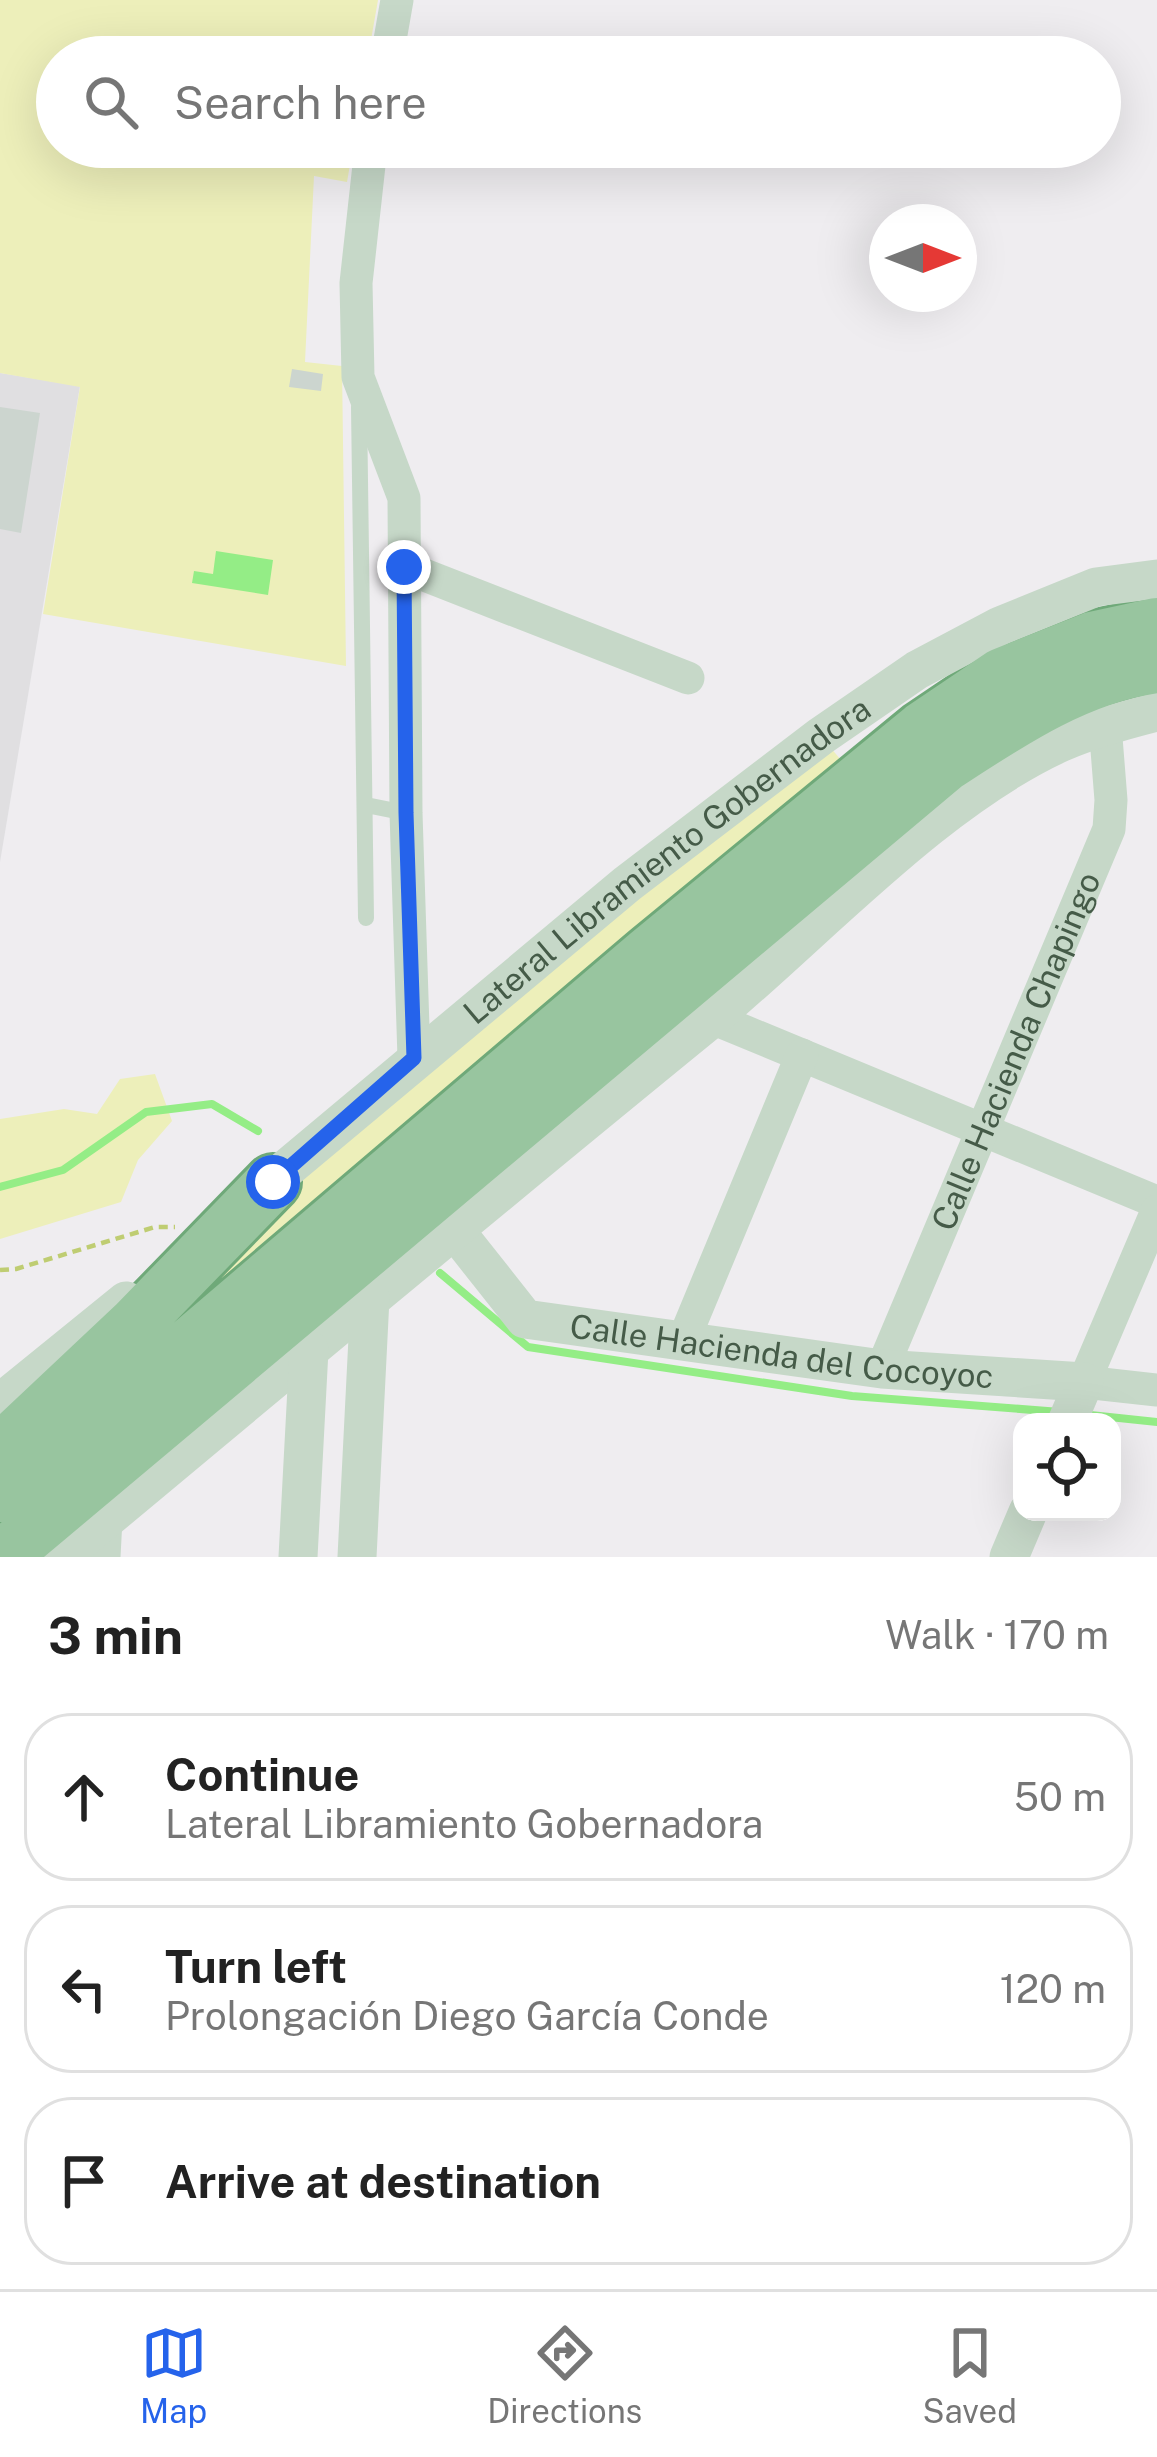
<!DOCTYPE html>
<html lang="en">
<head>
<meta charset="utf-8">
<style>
	:root { --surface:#fff; --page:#f6f6f6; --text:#222; --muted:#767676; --line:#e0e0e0; --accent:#2563eb }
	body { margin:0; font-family:"Public Sans",sans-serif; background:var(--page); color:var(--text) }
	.controls { position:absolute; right:36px; bottom:36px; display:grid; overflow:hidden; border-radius:24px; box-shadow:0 12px 48px #0002 }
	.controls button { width:108px; height:108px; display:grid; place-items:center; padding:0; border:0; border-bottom:3px solid var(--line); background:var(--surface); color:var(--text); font:60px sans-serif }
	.compass { position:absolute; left:869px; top:204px; width:108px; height:108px; border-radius:50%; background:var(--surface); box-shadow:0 12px 48px #0002; rotate:90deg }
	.stop { position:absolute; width:36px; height:36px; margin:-27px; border:9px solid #2563eb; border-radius:50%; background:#fff }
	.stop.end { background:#2563eb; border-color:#fff; box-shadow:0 3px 12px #0008 }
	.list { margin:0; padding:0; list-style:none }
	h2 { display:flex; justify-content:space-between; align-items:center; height:156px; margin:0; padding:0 48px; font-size:51px }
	h2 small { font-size:39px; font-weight:400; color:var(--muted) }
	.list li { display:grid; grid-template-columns:78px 1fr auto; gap:36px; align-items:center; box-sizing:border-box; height:168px; margin:0 24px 24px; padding:0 24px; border:3px solid var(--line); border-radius:48px }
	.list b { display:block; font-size:45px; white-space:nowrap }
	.list p { margin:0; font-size:39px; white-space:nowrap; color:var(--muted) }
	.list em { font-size:39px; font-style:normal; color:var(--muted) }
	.icon { flex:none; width:66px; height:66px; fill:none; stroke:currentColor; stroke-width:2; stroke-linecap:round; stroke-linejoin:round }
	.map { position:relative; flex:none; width:1157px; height:1557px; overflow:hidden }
	.search { position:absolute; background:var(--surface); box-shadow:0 12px 48px #0002; left:36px; right:36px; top:36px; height:132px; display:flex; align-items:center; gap:30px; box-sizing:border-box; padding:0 42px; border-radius:66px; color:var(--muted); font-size:45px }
	.sheet { height:732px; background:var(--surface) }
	nav { display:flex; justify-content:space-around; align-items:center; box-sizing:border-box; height:168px; border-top:3px solid var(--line); background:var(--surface); font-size:33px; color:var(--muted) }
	nav a { display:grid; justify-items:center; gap:6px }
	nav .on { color:var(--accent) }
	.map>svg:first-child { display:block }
	.education { fill:#e0dfe1 }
	.green { fill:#edefba }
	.water { fill:#94ed86 }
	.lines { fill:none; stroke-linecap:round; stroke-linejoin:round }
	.stream { stroke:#94ed86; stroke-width:8 }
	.building { fill:#ccd5cf }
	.trunk-casing { stroke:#6fa979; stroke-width:60 }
	.path { stroke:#bfcd72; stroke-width:4.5; stroke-dasharray:9 6; stroke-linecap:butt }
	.service { stroke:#c6d8c8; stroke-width:16 }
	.minor { stroke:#c6d8c8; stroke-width:33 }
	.tertiary { stroke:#c6d8c8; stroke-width:39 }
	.trunk { stroke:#98c59f; stroke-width:54 }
	.route { stroke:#2563eb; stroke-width:15 }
	.labels { text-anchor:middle; stroke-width:9; stroke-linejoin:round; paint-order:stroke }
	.street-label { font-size:33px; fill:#455b48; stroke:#fff }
</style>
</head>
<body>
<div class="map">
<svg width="1157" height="1557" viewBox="0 0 1157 1557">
	<rect width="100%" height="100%" fill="#efedf0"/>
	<!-- education -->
	<path class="education" d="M 0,373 L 80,386 L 0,862 Z"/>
	<!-- green -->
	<path class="green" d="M 0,0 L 378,0 L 368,57 L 57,57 L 57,147 L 353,147 L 347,182 L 314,176 L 305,362 L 342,366 L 346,666 L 43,614 L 80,387 L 0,373 Z
		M 830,747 L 846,766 L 72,1414 L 267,1209 L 636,894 Z
		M 155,1074 L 172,1121 L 138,1160 L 121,1202 L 0,1239 L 0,1119 L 64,1109 L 97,1114 L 120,1079 Z"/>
	<!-- water -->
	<path class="water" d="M 216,551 L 273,560 L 268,595 L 192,583 L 194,571 L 213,574 Z"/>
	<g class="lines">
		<!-- stream -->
		<path class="stream" d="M 0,1187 L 63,1170 L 146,1112 L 212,1104 L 258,1131
			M 440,1273 L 528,1347 L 852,1396 L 1060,1412
			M 1081,1414 L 1157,1422"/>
	</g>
	<!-- building -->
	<path class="building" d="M 292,369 L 323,374 L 321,391 L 289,387 Z
		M 0,407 L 40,413 L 21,533 L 0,529 Z"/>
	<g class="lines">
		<defs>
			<path id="trunk" d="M 0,1451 L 134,1325 L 273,1182
				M 0,1495 L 181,1352 L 648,954 L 922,729 L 1002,675 L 1092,639 L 1157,625
				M 2,1557 L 945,765 C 1009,723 1079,676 1157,666"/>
		</defs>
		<!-- trunk casing -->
		<use href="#trunk" class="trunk-casing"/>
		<!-- path -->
		<path class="path" d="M 0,1270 L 16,1269 L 155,1227 L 175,1227"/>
		<!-- service -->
		<path class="service" d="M 359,407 L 366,918
			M 366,805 L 406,813"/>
		<!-- minor -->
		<g class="minor">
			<path d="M 387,57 L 397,0"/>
			<path d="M 371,147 L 356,283 L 358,377 L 404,498 L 406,813 L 414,1058"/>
			<path d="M 404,567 L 688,678"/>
			<path d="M 712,1018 L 1157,1202"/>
			<path d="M 1157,1211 L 1084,1382 L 1157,1390"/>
			<path d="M 684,1339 L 802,1055"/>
			<path id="s1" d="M 882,1369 L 1109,829 L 1111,800 L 1105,725"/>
			<path d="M 104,1557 L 106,1519"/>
		</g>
		<!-- tertiary -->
		<g class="tertiary">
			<path id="s2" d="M 255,1195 L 627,884 L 821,736 L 917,670 L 1000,626 L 1096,587 L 1157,579"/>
			<path id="s3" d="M 453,1228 L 525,1319 L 882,1369 L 1084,1382 L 1067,1422"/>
			<path d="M 0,1403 L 126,1301"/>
			<path d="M 61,1557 C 275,1378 489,1200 706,1023 C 814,934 935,799 1062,742 C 1093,729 1125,720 1157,712"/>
			<path d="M 298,1557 L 309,1350"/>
			<path d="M 357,1557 L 370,1298"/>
			<path d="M 1009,1557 L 1028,1512"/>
		</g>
		<!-- trunk -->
		<use href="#trunk" class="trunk"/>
	</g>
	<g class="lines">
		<!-- route -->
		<path class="route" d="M 273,1182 L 414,1058 L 406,813 L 404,567"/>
	</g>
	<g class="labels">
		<!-- street labels -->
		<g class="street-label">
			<text dy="12" stroke="none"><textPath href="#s2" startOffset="531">Lateral Libramiento Gobernadora</textPath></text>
			<text dy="12" stroke="none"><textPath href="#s1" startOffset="345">Calle Hacienda Chapingo</textPath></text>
			<text dy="12" stroke="none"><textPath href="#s3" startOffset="375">Calle Hacienda del Cocoyoc</textPath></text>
		</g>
	</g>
</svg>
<div class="controls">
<button><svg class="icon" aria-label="locate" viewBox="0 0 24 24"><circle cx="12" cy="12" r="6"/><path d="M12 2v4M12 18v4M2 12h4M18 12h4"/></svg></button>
</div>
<svg class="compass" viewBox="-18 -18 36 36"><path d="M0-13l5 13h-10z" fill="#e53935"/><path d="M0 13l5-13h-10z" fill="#767676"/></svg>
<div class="stop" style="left:273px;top:1182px"></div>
<div class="stop end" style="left:404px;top:567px"></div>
<div class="search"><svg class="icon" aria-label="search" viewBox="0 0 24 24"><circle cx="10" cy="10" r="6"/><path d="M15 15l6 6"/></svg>Search here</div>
</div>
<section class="sheet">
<h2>3 min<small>Walk · 170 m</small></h2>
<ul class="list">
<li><svg class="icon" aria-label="ahead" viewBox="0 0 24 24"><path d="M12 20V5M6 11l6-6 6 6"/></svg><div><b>Continue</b><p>Lateral Libramiento Gobernadora</p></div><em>50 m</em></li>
<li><svg class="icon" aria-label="left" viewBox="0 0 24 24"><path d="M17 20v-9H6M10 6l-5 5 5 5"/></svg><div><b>Turn left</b><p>Prolongación Diego García Conde</p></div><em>120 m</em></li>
<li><svg class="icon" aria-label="arrive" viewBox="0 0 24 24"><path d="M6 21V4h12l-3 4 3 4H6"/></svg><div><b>Arrive at destination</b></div></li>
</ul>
</section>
<nav>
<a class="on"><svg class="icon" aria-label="map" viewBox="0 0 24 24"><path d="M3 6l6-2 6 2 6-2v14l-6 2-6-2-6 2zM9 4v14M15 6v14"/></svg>Map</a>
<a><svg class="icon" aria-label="directions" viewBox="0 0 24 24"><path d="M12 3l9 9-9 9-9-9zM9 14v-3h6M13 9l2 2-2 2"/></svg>Directions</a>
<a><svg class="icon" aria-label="saved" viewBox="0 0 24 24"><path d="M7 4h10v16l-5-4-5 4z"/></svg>Saved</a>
</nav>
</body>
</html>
